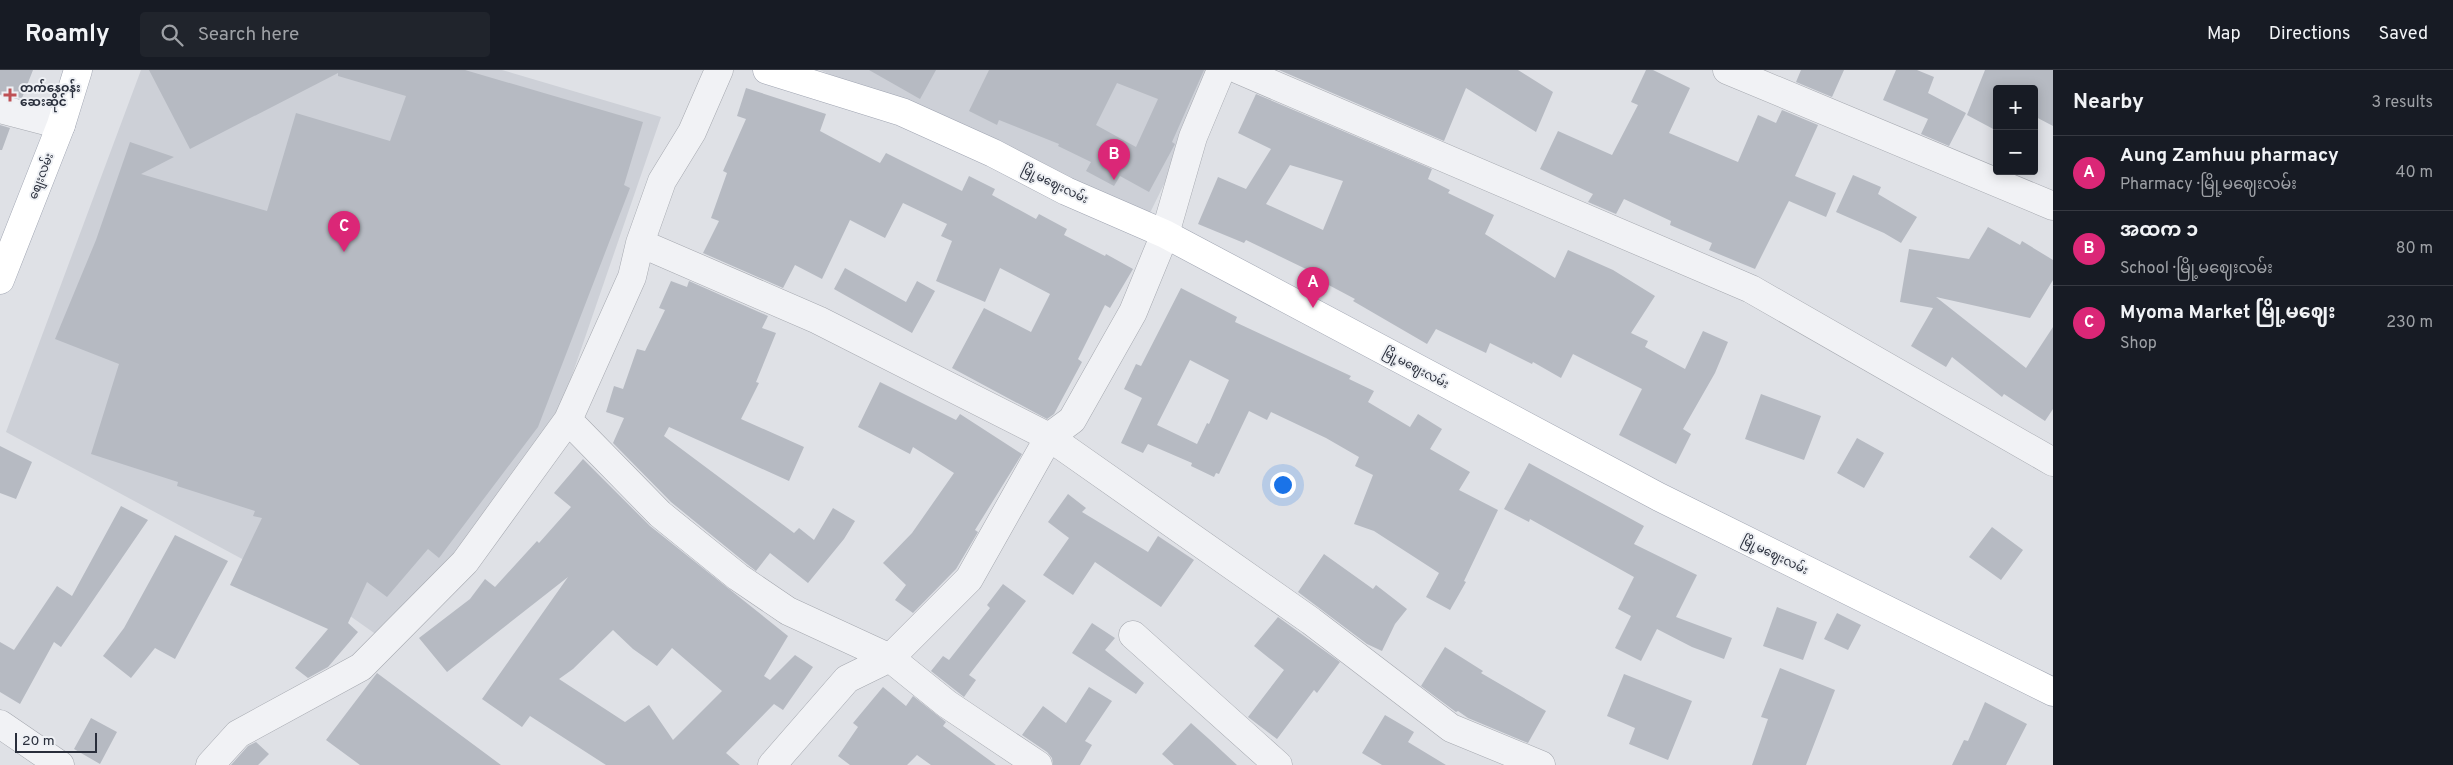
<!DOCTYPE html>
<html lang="en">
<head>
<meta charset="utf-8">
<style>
	:root { --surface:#171b24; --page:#20242c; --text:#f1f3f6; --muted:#9ea1a6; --line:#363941; --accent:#db2777 }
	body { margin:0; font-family:Overpass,"Noto Sans Myanmar",sans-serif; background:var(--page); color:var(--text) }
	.controls { position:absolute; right:15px; top:15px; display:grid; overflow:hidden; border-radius:5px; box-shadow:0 2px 12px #0003 }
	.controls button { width:45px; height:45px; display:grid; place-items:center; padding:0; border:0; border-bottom:1px solid var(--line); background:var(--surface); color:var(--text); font:25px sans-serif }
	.scale { position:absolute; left:15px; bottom:12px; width:82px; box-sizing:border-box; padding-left:5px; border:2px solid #292e3b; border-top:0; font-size:14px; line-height:18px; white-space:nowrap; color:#292e3b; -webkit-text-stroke:4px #eef0f4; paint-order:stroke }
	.you { position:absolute; left:1282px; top:414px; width:18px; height:18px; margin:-12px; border:4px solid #fff; border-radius:50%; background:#1a73e8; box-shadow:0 0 0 8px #1a73e833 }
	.badge { display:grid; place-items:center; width:32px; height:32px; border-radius:50%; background:var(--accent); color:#fff; font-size:16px; font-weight:700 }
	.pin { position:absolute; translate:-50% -41px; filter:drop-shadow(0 1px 2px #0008) }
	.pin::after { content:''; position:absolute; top:26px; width:18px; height:15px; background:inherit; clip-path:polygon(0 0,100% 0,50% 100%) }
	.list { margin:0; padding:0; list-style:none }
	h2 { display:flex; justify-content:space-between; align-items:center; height:65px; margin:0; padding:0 20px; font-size:21px }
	h2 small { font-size:16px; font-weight:400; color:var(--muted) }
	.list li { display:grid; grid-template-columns:32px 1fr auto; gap:15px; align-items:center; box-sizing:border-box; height:75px; padding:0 20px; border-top:1px solid var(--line) }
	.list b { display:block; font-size:19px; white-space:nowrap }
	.list p { margin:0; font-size:16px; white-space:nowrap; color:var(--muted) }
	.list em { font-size:16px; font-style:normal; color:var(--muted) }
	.icon { flex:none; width:28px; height:28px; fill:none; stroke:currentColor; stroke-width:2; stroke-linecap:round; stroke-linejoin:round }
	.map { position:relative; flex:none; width:2053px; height:695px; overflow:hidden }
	header { display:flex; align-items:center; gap:30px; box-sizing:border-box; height:70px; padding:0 25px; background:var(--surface); border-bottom:1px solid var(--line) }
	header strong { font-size:24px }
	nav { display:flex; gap:28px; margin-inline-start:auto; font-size:18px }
	.search { width:350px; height:45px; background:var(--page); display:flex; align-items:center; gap:12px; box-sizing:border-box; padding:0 18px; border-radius:5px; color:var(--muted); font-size:19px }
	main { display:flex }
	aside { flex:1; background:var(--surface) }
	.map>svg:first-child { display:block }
	.built { fill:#cdd0d7 }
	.building { fill:#b6bac2; fill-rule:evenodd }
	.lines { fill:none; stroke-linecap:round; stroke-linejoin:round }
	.minor-casing { stroke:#a5a8af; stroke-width:29 }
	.major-casing { stroke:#9fa4b1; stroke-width:29 }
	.minor { stroke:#f1f2f5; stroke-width:28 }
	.major { stroke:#fff; stroke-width:28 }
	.poi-dot { fill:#be5155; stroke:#eef0f4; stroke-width:2 }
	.labels { text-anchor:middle; stroke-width:4; stroke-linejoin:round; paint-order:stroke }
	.poi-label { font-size:12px; font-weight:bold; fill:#292e3b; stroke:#eef0f4; text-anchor:start }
	.street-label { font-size:12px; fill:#292e3b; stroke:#eef0f4 }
</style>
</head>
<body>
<header>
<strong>Roamly</strong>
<div class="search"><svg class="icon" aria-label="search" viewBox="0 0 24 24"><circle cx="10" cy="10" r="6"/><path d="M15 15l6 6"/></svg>Search here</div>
<nav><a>Map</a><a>Directions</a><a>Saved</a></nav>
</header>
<main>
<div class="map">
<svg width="2053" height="695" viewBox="0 0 2053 695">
	<rect width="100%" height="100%" fill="#dfe1e6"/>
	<!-- built -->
	<path class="built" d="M 141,0 L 502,0 L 661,47 L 568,317 L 516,435 L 377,565 L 326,529 L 244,490 L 6,362 Z
		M 820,0 L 1220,0 L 1147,149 Z"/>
	<!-- building -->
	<path class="building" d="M 0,0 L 33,0 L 22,28 L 0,24 Z
		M 149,0 L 465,0 L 643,52 L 624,115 L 630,118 L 538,357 L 439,488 L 428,479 L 387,527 L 367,512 L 348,553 L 358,562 L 328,597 L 308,608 L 295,598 L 328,559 L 230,515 L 262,448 L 253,446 L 255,441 L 177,416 L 178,412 L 91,384 L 119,294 L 55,269 L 96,170 L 130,72 L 174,87 L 141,104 L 267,141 L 296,43 L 390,71 L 406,26 L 338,6 L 338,3 L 190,79 Z
		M 869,0 L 936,0 L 920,29 Z
		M 989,0 L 1204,0 L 1172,72 L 1175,74 L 1149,122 L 1120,106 L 1114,116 L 1086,101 L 1091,92 L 1058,76 L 1059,74 L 999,50 L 997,55 L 969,41 ZM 1117,13 L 1158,29 L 1136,77 L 1096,55 Z
		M 1279,0 L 1518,0 L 1553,22 L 1536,62 L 1466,18 L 1444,71 Z
		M 1646,0 L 1653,0 L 1690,18 L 1669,63 L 1738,92 L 1758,45 L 1776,53 L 1782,40 L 1818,55 L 1795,106 L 1836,123 L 1826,147 L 1789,131 L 1755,199 L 1709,180 L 1712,173 L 1670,155 L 1671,151 L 1624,129 L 1616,144 L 1588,132 L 1593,124 L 1540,99 L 1558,61 L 1612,85 L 1638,35 L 1631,32 Z
		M 1801,0 L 1844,0 L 1832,27 L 1796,12 Z
		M 1896,0 L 1917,0 L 1934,7 L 1928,23 L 1966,43 L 1949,76 L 1921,64 L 1928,49 L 1883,30 Z
		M 1985,0 L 2053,0 L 2053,56 L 2034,46 L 2034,19 L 1997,19 L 1997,61 L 1967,45 Z
		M 746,18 L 826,44 L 820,61 L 880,93 L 886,83 L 962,121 L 969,106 L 995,119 L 992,125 L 1036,149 L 1039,144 L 1067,159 L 1064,165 L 1105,186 L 1106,184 L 1133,199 L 1110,238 L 1105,235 L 1078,289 L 1082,292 L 1054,344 L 1047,349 L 952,298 L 984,238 L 1031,262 L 1050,224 L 1000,198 L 985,232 L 936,211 L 952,171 L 941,166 L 947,154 L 903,133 L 885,168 L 850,150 L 822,209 L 795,195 L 783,218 L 703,183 L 719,151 L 711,148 L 727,103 L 723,101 L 746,49 L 737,46 Z
		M 1256,24 L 1432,99 L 1428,109 L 1450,120 L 1448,123 L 1494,145 L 1485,164 L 1555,208 L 1568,180 L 1613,200 L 1655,226 L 1631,263 L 1648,271 L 1645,277 L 1685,299 L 1703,261 L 1728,272 L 1715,303 L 1683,359 L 1691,364 L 1676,394 L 1619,365 L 1642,319 L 1573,284 L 1561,308 L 1533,292 L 1532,294 L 1490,273 L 1486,283 L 1436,259 L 1427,274 L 1353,231 L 1355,229 L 1306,203 L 1308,200 L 1246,170 L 1244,173 L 1198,154 L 1218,107 L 1246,119 L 1271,79 L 1238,63 ZM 1290,95 L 1343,111 L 1323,160 L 1266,134 Z
		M 0,55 L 10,58 L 2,80 L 0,80 Z
		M 1853,105 L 1881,117 L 1878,124 L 1917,147 L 1901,173 L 1884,163 L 1836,142 Z
		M 1988,157 L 2020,175 L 2022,171 L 2053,190 L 2053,210 L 2030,248 L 1936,227 L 2026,298 L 2053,257 L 2053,339 L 2045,351 L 2004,324 L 2002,327 L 1952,287 L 1946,297 L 1911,276 L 1933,238 L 1900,232 L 1909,179 L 1969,189 Z
		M 845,198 L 906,232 L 917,211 L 935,221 L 912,263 L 834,219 Z
		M 671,211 L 687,217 L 689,211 L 768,246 L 762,258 L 776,263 L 756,312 L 759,313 L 741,349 L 804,377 L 789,411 L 669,357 L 664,366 L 794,463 L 799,458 L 814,470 L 833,438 L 855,451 L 844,469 L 808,513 L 770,483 L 756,501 L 747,494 L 671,432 L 613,373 L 624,348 L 606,342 L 614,316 L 623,319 L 637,279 L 645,281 L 665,240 L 659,238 Z
		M 1181,218 L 1237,247 L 1235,252 L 1351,306 L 1349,309 L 1374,321 L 1368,332 L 1410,357 L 1418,344 L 1442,359 L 1430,379 L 1470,402 L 1459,420 L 1498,440 L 1464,511 L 1466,512 L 1450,540 L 1426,527 L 1439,503 L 1374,461 L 1354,454 L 1373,405 L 1355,396 L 1359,387 L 1326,368 L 1271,342 L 1267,350 L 1249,341 L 1219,404 L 1216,403 L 1214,407 L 1191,396 L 1192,393 L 1148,374 L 1143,383 L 1121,373 L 1142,328 L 1124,319 L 1136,294 L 1141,296 ZM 1190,290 L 1229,310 L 1209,354 L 1207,353 L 1197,374 L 1157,355 Z
		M 880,312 L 956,350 L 960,344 L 1022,384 L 975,460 L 978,462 L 956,499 L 913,543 L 895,530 L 906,515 L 883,493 L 912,463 L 954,403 L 913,377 L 910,384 L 858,357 Z
		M 1761,324 L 1821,346 L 1804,390 L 1745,369 Z
		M 1857,368 L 1884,383 L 1864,418 L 1837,403 Z
		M 0,376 L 32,392 L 16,429 L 0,423 Z
		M 583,389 L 650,456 L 788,566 L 764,606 L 770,610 L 795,585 L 813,597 L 783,640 L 774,634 L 726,683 L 740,695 L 606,695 L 530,646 L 522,657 L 482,629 L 568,507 L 447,602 L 419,568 L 470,529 L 485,509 L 495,517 L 537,471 L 539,473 L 571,437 L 554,423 ZM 613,560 L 633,579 L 657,596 L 672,578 L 722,621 L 673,670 L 649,635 L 625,652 L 559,609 L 573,599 Z
		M 1529,393 L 1644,456 L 1634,474 L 1697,505 L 1676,547 L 1732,568 L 1724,589 L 1692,577 L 1657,559 L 1641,591 L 1615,578 L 1631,546 L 1618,539 L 1634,507 L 1530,449 L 1529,452 L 1504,439 Z
		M 1068,424 L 1086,438 L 1082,442 L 1148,482 L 1158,466 L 1194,490 L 1161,537 L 1095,492 L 1073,525 L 1043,505 L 1069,468 L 1048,452 Z
		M 121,436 L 148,450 L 61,577 L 54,572 L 20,634 L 0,622 L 0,572 L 14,580 L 57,516 L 72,526 Z
		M 1992,457 L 2023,480 L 2001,510 L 1969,487 Z
		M 175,465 L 228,491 L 175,589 L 155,578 L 131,608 L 103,586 L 124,558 Z
		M 1324,484 L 1373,519 L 1376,515 L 1407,539 L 1395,554 L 1382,581 L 1367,574 L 1298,522 Z
		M 1003,514 L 1026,531 L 969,605 L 976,610 L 964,627 L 931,601 L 943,586 L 949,590 L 990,538 L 987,535 Z
		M 1777,537 L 1817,552 L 1803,590 L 1763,576 Z
		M 1837,543 L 1861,555 L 1848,580 L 1824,569 Z
		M 1278,547 L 1340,592 L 1317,623 L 1314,620 L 1277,669 L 1248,647 L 1284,600 L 1254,576 Z
		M 1092,553 L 1115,568 L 1105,580 L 1144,613 L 1136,624 L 1072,583 Z
		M 1445,577 L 1483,601 L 1481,603 L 1546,641 L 1528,673 L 1468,648 L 1458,641 L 1456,642 L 1421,616 Z
		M 1780,598 L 1835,620 L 1806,695 L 1752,695 L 1768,649 L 1761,647 Z
		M 377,603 L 501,695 L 360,695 L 326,670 Z
		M 1624,604 L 1692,631 L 1668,690 L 1629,674 L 1635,658 L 1607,646 Z
		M 883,617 L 906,636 L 913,626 L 946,652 L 943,656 L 996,695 L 931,695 L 917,685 L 907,695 L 850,695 L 838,686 L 858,657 L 853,653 Z
		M 1089,617 L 1112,631 L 1085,671 L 1092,675 L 1080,695 L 1053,695 L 1052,688 L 1047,682 L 1022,665 L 1043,636 L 1066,653 Z
		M 1985,632 L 2027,654 L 2006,695 L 1952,695 L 1964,670 L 1968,671 Z
		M 1385,645 L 1414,662 L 1408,672 L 1446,695 L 1382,695 L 1362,683 Z
		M 91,648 L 117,662 L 100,694 L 74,679 Z
		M 1191,653 L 1209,669 L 1237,695 L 1174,695 L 1162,684 Z
		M 256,672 L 269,684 L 258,695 L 231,695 L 248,676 Z"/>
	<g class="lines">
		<defs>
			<path id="minor" d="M 1239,0 L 1751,219 L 2053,392
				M 1727,0 L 2053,136
				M 0,39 L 61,55
				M 640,173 L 818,250 L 1049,367 L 1311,551 L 1451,658 L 1541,695
				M 568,350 L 660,444 L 738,507 L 788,541 L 890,588 L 947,634 L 1038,695
				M 1133,565 L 1278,695
				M 0,654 L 60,695
				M 210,695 L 238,664 L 361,597 L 465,492 L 568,350 L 632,207 L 640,173 L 662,111 L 692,62 L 719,0
				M 772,695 L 847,609 L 890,588 L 969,509 L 1049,367 L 1072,350 L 1133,242 L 1165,164 L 1193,67 L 1221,0"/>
			<path id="major" d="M 767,0 L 902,42 L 993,83 L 1066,121 L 1165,164 L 1659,427 L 2053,622
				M 0,210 L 61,55 L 78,0"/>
		</defs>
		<!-- minor casing -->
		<use href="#minor" class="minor-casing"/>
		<!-- major casing -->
		<use href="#major" class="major-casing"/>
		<!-- minor -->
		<use href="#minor" class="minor"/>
		<!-- major -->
		<use href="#major" class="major"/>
	</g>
	<!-- markers -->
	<path class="poi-dot" d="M7.5 17.5h5v5h5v5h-5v5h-5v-5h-5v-5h5z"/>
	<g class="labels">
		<!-- poi labels -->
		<g class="poi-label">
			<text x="20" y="22">တက်နေဝန်း<tspan x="20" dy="14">ဆေးဆိုင်</tspan></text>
		</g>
		<!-- street labels -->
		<g class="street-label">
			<text transform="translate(41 106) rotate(-69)" y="4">စျေးလမ်း</text>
			<text transform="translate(1055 114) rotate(26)" y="4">မြို့မဈေးလမ်း</text>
			<text transform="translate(1416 298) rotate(28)" y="4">မြို့မဈေးလမ်း</text>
			<text transform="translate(1775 485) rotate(26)" y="4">မြို့မဈေးလမ်း</text>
		</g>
	</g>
</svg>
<div class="controls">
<button>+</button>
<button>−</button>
</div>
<div class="scale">20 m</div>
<div class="you"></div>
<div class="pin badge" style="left:1313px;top:238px">A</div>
<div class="pin badge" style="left:1114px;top:110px">B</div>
<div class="pin badge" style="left:344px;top:182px">C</div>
</div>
<aside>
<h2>Nearby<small>3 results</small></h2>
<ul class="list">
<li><span class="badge">A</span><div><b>Aung Zamhuu pharmacy</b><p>Pharmacy · မြို့မဈေးလမ်း</p></div><em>40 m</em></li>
<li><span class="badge">B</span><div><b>အထက ၁</b><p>School · မြို့မဈေးလမ်း</p></div><em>80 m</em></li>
<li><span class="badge">C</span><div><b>Myoma Market မြို့မဈေး</b><p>Shop</p></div><em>230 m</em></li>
</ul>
</aside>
</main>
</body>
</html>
